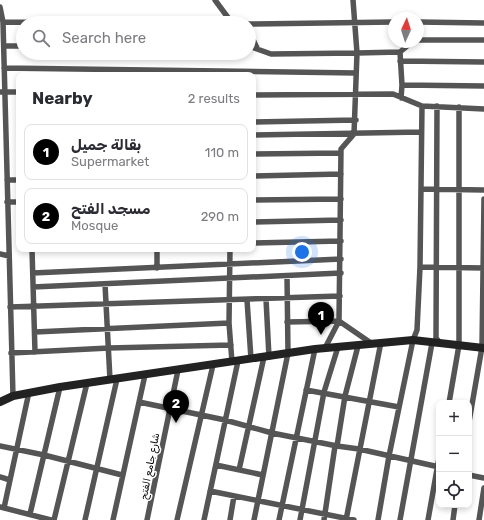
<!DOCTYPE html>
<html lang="en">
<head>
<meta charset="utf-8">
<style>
	:root { --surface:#fff; --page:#f2f2f3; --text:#2b2b33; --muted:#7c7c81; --line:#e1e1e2; --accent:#000 }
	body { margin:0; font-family:Rubik,"Noto Naskh Arabic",sans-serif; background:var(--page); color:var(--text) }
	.controls { position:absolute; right:12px; bottom:12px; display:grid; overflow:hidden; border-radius:8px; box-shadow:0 2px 6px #0003 }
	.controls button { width:36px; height:36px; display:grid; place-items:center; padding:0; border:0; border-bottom:1px solid var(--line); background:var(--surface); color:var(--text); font:20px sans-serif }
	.compass { position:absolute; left:388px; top:12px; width:36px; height:36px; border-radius:50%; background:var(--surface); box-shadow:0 2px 6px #0003; rotate:4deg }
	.you { position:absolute; left:302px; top:252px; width:14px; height:14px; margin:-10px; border:3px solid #fff; border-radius:50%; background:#1a73e8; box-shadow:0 0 0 6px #1a73e833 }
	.badge { display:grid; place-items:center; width:26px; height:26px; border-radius:50%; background:var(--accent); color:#fff; font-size:13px; font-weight:700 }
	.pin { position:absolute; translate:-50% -33px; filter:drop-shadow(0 1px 2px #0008) }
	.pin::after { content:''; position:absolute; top:21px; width:14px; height:12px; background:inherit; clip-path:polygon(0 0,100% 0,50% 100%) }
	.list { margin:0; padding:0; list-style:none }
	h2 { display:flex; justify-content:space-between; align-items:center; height:52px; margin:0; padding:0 16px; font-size:17px }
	h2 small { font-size:13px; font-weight:400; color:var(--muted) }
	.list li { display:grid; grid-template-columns:26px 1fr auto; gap:12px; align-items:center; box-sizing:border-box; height:56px; margin:0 8px 8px; padding:0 8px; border:1px solid var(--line); border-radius:8px }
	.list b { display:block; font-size:15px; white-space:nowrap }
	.list p { margin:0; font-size:13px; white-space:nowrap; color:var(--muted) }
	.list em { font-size:13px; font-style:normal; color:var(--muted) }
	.icon { flex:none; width:22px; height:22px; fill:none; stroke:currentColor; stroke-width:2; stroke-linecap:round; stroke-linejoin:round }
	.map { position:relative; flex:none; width:484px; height:520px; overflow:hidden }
	.search { position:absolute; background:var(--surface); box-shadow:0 2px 6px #0003; left:16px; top:16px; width:240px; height:44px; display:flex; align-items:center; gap:10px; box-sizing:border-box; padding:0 14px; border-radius:22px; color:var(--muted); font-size:15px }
	.panel { position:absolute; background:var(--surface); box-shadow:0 2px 6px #0003; left:16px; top:72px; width:240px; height:180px; border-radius:8px }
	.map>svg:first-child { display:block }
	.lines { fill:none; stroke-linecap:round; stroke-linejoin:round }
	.street { stroke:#555; stroke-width:5.5 }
	.secondary { stroke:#222; stroke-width:8 }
	.labels { text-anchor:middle; stroke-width:3; stroke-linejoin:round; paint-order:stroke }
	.street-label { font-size:10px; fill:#000; stroke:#fff }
</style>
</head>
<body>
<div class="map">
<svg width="484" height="520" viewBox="0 0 484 520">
	<rect width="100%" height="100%" fill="#fff"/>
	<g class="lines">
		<!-- street -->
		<path class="street" d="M 215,0 L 232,23
			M 0,7 L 3,22 L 13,396
			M 3,22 L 104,23
			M 418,22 L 484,23
			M 249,24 L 394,22
			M 249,31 L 257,48
			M 418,40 L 484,40
			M 4,46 L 23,46
			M 249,46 L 271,54 L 357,53 L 400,52 L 412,42
			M 400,52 L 402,85 L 401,98
			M 400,61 L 484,62
			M 4,68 L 356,73
			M 402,85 L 484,86
			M 0,92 L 19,92
			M 253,95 L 393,94 L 422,106 L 484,109
			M 437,106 L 436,338 L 440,343
			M 253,122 L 356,120
			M 253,135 L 421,132
			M 253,154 L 341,153
			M 253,176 L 341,174
			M 7,180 L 19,180
			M 421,189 L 484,190
			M 253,200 L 341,199
			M 7,202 L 19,202
			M 253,222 L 341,220
			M 253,243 L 341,241
			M 32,249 L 35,352
			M 157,249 L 157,268
			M 230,249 L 229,323 L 232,362
			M 0,254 L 9,256
			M 420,267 L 484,268
			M 33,273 L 341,259
			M 105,284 L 110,380
			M 33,287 L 341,273
			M 266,299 L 269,357
			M 247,300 L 251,359
			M 10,307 L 340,296
			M 287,322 L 339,321 L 371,343
			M 35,332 L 229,323
			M 325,348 L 339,321 L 341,149 L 354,134 L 357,53 L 353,0
			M 11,353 L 109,348 L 231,345
			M 306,390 L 399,407
			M 139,402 L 225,420 L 272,433 L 337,446 L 359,449 L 439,467
			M 449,403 L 459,345 L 459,107
			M 469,422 L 482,347 L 484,199
			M 0,446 L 44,455 L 122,475
			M 337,446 L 345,396 L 358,346
			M 216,465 L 263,475
			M 239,470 L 264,357
			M 469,475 L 484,478
			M 0,477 L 10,480
			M 210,491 L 354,520
			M 0,507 L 51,520
			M 4,508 L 29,392
			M 30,514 L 60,387
			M 54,520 L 87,383
			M 85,520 L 117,379
			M 113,520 L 145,375
			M 147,520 L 178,370
			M 177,520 L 213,365
			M 204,520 L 238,361
			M 230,520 L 234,496
			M 254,520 L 288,353 L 287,276
			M 279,520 L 315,349
			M 300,520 L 324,392 L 338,347
			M 324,520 L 335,446
			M 346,520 L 381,342
			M 378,520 L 389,456 L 413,340 L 417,330 L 420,267 L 422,106
			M 400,520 L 432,343
			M 428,520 L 439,458
			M 453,520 L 455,505
			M 479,520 L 484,488"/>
		<!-- secondary -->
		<path class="secondary" d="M 0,402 L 13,396 L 60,387 L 315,349 L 413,340 L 484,348"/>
	</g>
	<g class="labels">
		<!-- street labels -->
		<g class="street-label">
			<text transform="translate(149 466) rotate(-79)" y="4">شارع جامع الفتح</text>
		</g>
	</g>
</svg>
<div class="controls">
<button>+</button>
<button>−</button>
<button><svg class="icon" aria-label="locate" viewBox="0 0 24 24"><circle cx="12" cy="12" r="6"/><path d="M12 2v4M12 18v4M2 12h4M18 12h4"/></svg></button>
</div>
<svg class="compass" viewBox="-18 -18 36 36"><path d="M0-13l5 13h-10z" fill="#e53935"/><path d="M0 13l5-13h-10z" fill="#7c7c81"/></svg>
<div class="you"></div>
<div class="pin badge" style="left:321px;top:335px">1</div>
<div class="pin badge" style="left:176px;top:423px">2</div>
<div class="search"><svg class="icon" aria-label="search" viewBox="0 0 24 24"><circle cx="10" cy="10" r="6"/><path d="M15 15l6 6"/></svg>Search here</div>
<section class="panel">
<h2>Nearby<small>2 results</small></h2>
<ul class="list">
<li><span class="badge">1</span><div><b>بقالة جميل</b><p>Supermarket</p></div><em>110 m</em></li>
<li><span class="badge">2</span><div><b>مسجد الفتح</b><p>Mosque</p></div><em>290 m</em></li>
</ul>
</section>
</div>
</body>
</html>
